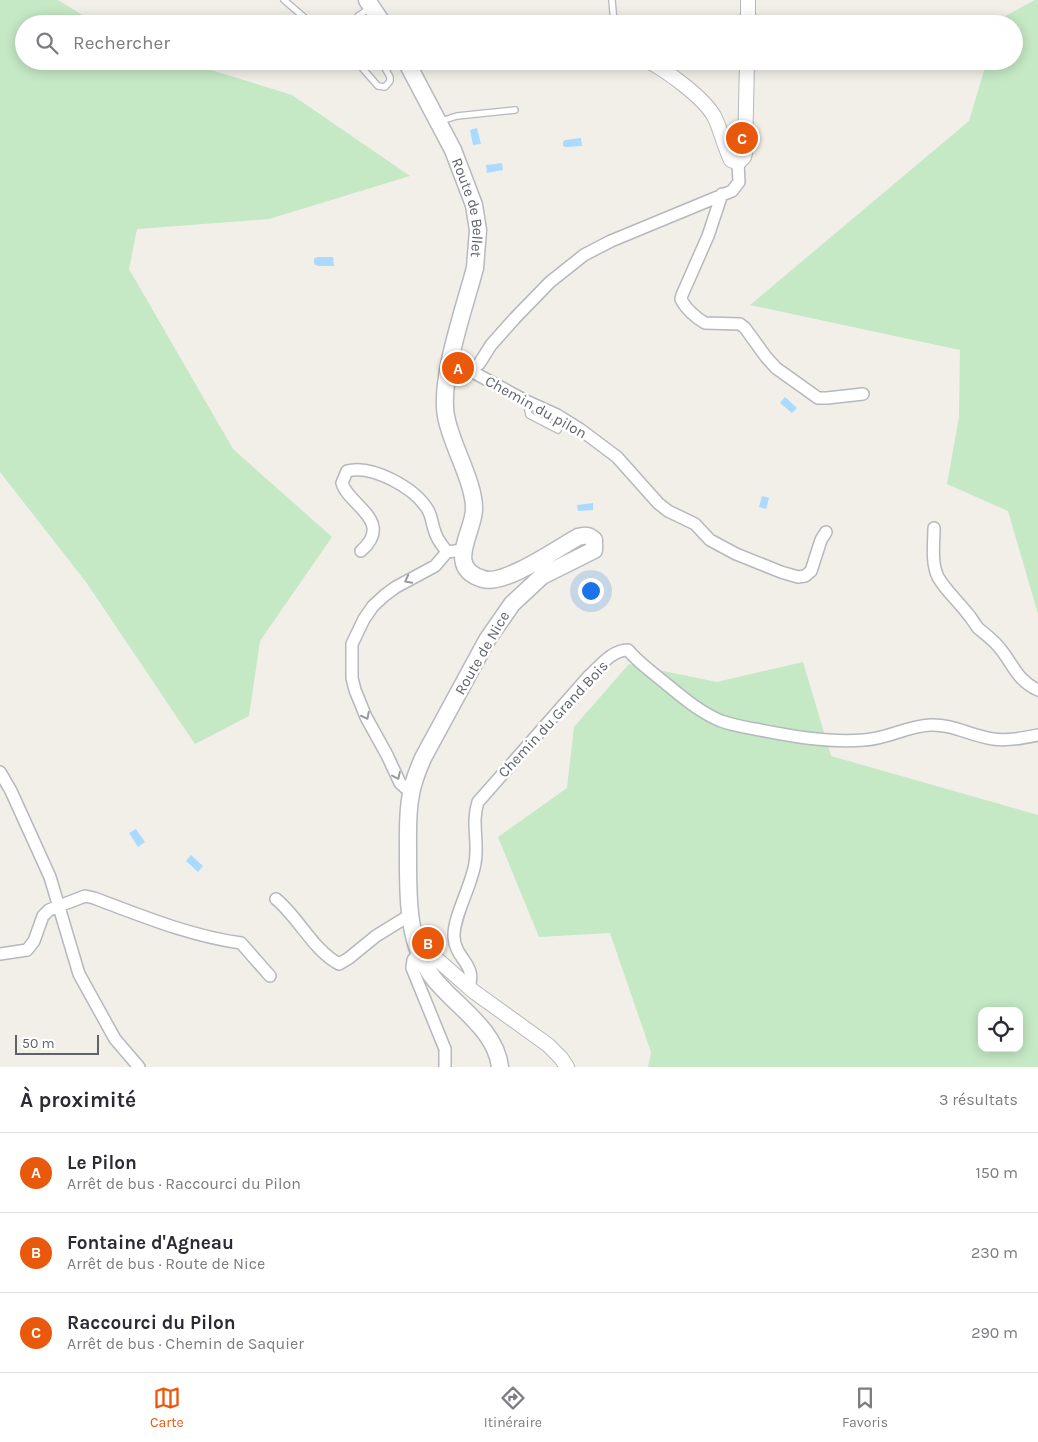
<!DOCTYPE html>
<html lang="fr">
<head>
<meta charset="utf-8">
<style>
	:root { --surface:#fff; --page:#f7f7f7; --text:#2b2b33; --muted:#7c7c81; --line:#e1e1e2; --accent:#ea580c }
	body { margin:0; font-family:Karla,sans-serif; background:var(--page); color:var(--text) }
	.controls { position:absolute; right:15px; bottom:15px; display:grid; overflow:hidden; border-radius:10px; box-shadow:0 2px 12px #0003 }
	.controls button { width:45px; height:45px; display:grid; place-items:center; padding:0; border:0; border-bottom:1px solid var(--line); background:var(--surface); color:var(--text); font:25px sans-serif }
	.scale { position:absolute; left:15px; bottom:12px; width:84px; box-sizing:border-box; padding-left:5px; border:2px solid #5f6368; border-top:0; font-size:14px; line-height:18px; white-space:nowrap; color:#5f6368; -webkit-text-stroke:4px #fff; paint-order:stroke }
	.you { position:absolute; left:590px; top:590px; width:18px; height:18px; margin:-12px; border:4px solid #fff; border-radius:50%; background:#1a73e8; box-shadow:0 0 0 8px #1a73e833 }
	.badge { display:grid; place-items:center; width:32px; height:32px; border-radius:50%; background:var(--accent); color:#fff; font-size:16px; font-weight:700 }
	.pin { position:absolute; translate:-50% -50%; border:2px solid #fff; box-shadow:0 1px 5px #0006 }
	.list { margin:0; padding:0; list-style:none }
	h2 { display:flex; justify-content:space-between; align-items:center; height:65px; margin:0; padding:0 20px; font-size:21px }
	h2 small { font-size:16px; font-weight:400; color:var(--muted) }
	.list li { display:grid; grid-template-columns:32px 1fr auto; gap:15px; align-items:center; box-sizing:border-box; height:80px; padding:0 20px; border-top:1px solid var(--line) }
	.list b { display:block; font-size:19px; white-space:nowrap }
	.list p { margin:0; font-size:16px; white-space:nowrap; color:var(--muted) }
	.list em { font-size:16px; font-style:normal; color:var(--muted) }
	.icon { flex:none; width:28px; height:28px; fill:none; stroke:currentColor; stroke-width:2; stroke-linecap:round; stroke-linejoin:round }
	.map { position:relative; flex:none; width:1038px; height:1067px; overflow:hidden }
	.search { position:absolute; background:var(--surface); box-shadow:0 2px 12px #0003; left:15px; right:15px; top:15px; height:55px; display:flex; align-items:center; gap:12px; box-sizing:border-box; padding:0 18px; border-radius:28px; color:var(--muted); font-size:19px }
	.sheet { height:305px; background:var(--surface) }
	nav { display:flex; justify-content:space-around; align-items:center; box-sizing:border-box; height:70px; border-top:1px solid var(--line); background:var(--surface); font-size:14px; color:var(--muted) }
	nav a { display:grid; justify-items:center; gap:2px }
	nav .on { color:var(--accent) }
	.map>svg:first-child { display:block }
	.green { fill:#c5e8c5; fill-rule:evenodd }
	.water { fill:#aadaff }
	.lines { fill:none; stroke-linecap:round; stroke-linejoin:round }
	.service-casing { stroke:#b5b8bc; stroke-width:8 }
	.minor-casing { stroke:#b5b8bc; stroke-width:14 }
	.tertiary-casing { stroke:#b5b8bc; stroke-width:16 }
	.secondary-casing { stroke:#b6babf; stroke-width:19 }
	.service { stroke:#fff; stroke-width:5.5 }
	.minor { stroke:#fff; stroke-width:11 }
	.tertiary { stroke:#fff; stroke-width:14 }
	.secondary { stroke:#fff; stroke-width:16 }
	.oneway { stroke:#979a9d }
	.labels { text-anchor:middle; stroke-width:5; stroke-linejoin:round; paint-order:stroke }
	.street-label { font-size:15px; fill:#5f6368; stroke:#fff }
</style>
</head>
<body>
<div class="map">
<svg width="1038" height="1067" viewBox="0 0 1038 1067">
	<rect width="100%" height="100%" fill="#f1efe8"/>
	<!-- green -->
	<path class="green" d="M 0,0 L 58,0 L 97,24 L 24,24 L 24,61 L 182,61 L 292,95 L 410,176 L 269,219 L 137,229 L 129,269 L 233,449 L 332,537 L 260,641 L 249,716 L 195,744 L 86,582 L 0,472 Z
		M 1035,0 L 1038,0 L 1038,614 L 1008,511 L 947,484 L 959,417 L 960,350 L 750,305 L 969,121 L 987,61 L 1014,61 L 1014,24 L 999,24 L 1000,19 Z
		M 803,662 L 831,756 L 1038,815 L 1038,1067 L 648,1067 L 651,1052 L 610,933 L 539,937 L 498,837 L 567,788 L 574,727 L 629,664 L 717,682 ZM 982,1011 L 1019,1011 L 1019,1048 L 982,1048 Z"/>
	<!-- water -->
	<path class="water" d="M 477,128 L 481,144 L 473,145 L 470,130 Z
		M 581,138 L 582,146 L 566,147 L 563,146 L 563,142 L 565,140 Z
		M 502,163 L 503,170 L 487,173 L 486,165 Z
		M 317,257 L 333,257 L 334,266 L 318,266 L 314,264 L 314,259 Z
		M 785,397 L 797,408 L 792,413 L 780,403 Z
		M 762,496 L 769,498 L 766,509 L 759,507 Z
		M 593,503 L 593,510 L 578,511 L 577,505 Z
		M 136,829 L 145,842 L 138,847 L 129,833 Z
		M 191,855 L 203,866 L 198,872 L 186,861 Z"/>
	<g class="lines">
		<defs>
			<path id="service" d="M 284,0 L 312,24
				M 612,0 L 614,24
				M 359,24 L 358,16 L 370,8
				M 356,61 L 378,86 L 385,87 L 390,81 L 390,77 L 381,61
				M 441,121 L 457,116 L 515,110
				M 526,401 L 529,415 L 558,430"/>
			<path id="minor" d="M 722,194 L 708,236 L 682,295 L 681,299 C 685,308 696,318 705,323 L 740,324 L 745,328 L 766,357 L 776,368 L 818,398 L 827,398 L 863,394
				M 471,371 L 526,401 L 557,415 L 581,430 L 617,457 L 658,503 L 668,511 L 695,524 L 710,540 L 736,554 L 781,572 L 798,577 L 805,576 L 811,571 L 821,540 L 826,532
				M 448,374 L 464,374 L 479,364 L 491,345 L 515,318 L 550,282 L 584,255 L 611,241 L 732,191 L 739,182 L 738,163
				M 934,528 C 934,543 931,563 938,577 C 946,591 957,600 967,613 C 971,617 974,623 978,628 C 985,634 992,639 998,646 C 1013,663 1016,680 1038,690
				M 361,551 C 395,521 348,505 342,483 L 347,471 C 372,464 415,488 428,510 C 432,517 432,525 435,532 C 437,540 443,546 447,552
				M 0,772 L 11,791 L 50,877 L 79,974 L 115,1039 L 139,1067
				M 411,793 L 400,783 L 387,755 L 366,717 L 355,690 L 352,678 L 352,644 L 364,619 L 373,606 L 385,595 L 396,587 L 435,566 L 447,552 L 463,550
				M 276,899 C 299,918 313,950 339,964 L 349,958 L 376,936 L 410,915
				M 419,952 L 413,960 L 412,968 L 445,1049 L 445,1067
				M 0,954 L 27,950 L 34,941 L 43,916 L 49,910 L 85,896 L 94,898 C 142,916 190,936 241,943 L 270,976
				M 469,987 C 477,964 455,959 454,937 C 453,917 472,885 475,863 C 479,842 471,823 478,802 L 589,676 C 600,666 612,650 628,650 C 637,661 648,669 659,678 C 679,694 697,711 721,721 C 732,725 744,727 755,729 C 790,736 828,743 864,740 C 887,739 907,726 930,725 C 953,724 971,736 993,739 C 1008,741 1023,738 1038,735"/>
			<path id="tertiary" d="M 748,0 L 748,24
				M 648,61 C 667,71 703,97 714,116 C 721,130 724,146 731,160 L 738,163 L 744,157 L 745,153 L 747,61
				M 422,960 L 429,958 L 439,961 L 473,991 L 548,1045 L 561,1058 L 567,1067"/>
			<g id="secondary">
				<path d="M 367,0 L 383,24"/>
				<path id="s1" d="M 406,61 L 453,150 L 474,205 L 478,230 L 475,268 C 465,306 439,379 446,416 C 451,445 475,483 474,510 C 473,533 445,568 483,579 C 504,586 558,548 578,537 C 585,535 589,535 594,540 L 594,550 L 542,576 L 512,604 L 487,640 L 423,758 C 418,770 413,781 411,794 C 407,813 408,832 408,851 C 408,894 406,945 435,980 C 457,1007 496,1030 500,1067"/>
			</g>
		</defs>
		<!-- service casing -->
		<use href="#service" class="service-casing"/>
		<!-- minor casing -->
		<use href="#minor" class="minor-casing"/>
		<!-- tertiary casing -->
		<use href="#tertiary" class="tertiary-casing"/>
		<!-- secondary casing -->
		<use href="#secondary" class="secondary-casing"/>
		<!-- service -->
		<use href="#service" class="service"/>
		<!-- minor -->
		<use href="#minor" class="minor"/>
		<!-- tertiary -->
		<use href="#tertiary" class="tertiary"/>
		<!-- secondary -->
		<use href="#secondary" class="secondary"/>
	</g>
	<!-- one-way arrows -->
	<defs><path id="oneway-chevron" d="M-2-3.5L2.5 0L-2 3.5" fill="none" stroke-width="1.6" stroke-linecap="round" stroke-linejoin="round" transform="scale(1.25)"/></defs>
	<g class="oneway">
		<use href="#oneway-chevron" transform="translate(408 580) rotate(153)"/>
		<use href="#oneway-chevron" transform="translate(366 716) rotate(63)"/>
		<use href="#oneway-chevron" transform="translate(397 776) rotate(65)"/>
	</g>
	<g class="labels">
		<!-- street labels -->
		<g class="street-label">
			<text dy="5" stroke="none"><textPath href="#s1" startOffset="161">Route de Bellet</textPath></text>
			<text transform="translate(536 407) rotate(29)" y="5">Chemin du pilon</text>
			<text transform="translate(482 653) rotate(-60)" y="5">Route de Nice</text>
			<text transform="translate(553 719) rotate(-47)" y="5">Chemin du Grand Bois</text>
		</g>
	</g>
</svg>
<div class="controls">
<button><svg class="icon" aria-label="locate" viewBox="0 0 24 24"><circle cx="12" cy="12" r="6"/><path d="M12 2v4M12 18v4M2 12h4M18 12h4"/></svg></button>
</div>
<div class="scale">50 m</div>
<div class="you"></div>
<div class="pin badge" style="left:458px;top:368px">A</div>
<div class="pin badge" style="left:428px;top:943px">B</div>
<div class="pin badge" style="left:742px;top:138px">C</div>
<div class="search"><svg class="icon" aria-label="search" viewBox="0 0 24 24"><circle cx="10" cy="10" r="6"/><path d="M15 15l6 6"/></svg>Rechercher</div>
</div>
<section class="sheet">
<h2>À proximité<small>3 résultats</small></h2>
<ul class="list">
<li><span class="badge">A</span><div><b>Le Pilon</b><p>Arrêt de bus · Raccourci du Pilon</p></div><em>150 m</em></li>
<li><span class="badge">B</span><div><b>Fontaine d'Agneau</b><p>Arrêt de bus · Route de Nice</p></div><em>230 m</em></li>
<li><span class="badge">C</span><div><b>Raccourci du Pilon</b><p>Arrêt de bus · Chemin de Saquier</p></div><em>290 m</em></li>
</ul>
</section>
<nav>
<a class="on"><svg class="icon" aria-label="map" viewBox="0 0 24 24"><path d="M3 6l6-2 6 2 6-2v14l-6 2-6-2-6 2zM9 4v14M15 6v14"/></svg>Carte</a>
<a><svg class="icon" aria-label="directions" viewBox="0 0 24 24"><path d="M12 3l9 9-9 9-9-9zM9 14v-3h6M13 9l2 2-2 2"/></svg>Itinéraire</a>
<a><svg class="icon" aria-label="saved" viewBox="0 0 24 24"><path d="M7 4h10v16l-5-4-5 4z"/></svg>Favoris</a>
</nav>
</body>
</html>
